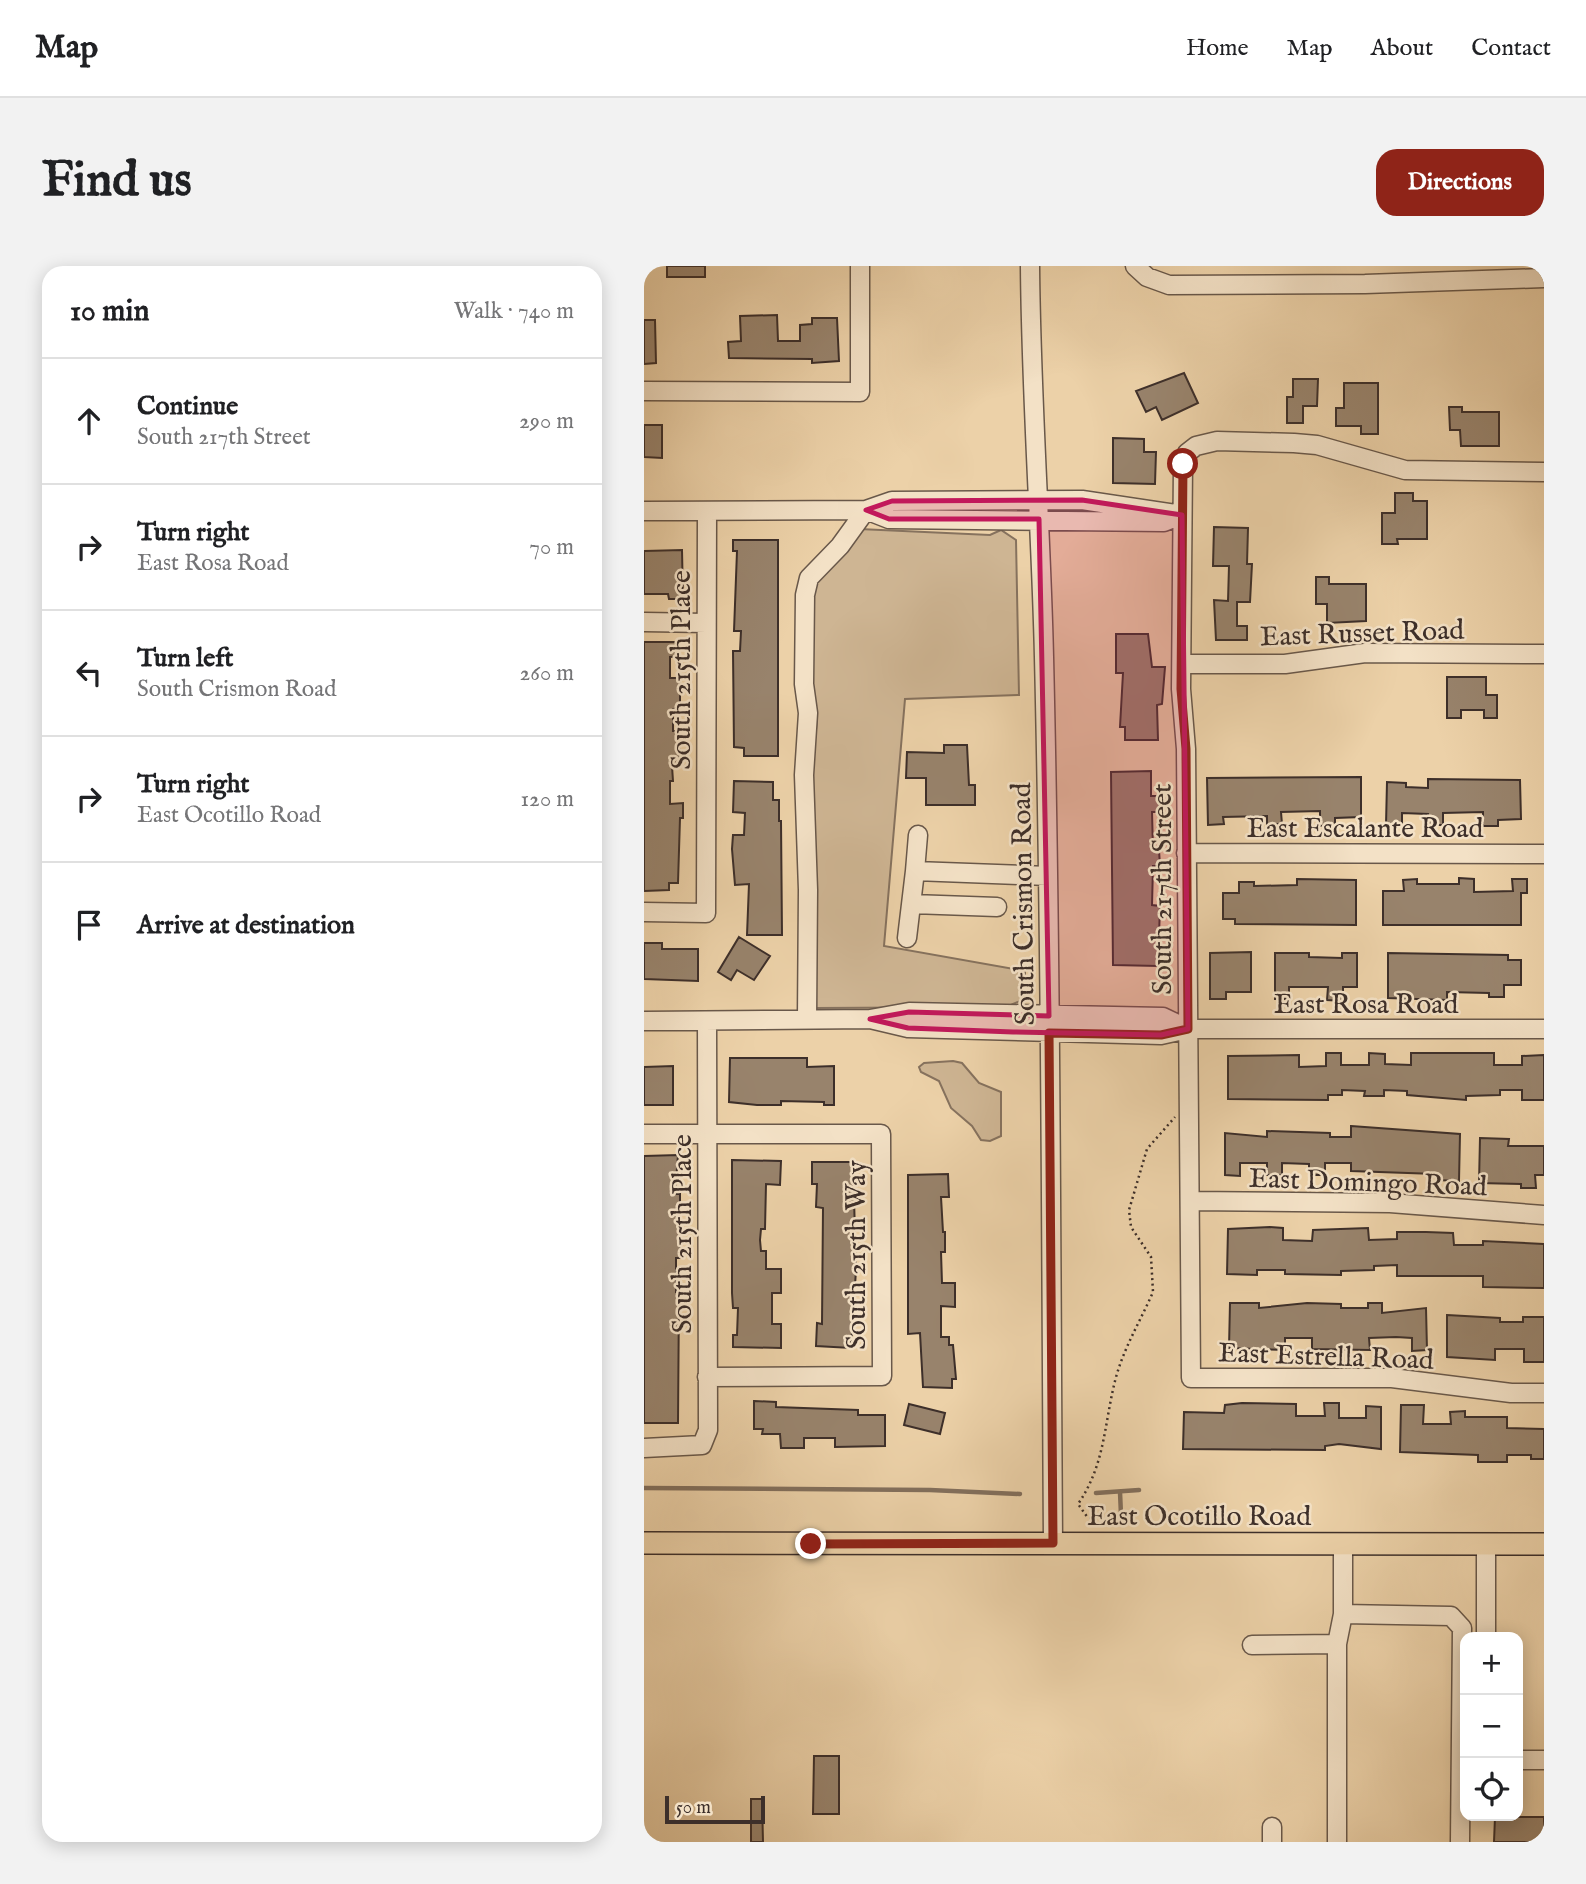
<!DOCTYPE html>
<html lang="en">
<head>
<meta charset="utf-8">
<style>
	:root { --surface:#fff; --page:#f2f2f2; --text:#202124; --muted:#757577; --line:#e0e0e0; --accent:#8f2418 }
	body { margin:0; font-family:"IM FELL English",serif; background:var(--page); color:var(--text) }
	.controls { position:absolute; right:21px; bottom:21px; display:grid; overflow:hidden; border-radius:14px; box-shadow:0 4px 18px #0003 }
	.controls button { width:63px; height:63px; display:grid; place-items:center; padding:0; border:0; border-bottom:2px solid var(--line); background:var(--surface); color:var(--text); font:35px sans-serif }
	.scale { position:absolute; left:21px; bottom:18px; width:100px; box-sizing:border-box; padding-left:7px; border:4px solid #3d2f2a; border-top:0; font-size:19px; line-height:24px; white-space:nowrap; color:#3d2f2a; -webkit-text-stroke:5px #f3e1c6; paint-order:stroke }
	.stop { position:absolute; width:21px; height:21px; margin:-16px; border:5px solid #8f2418; border-radius:50%; background:#fff }
	.stop.end { background:#8f2418; border-color:#fff; box-shadow:0 2px 7px #0008 }
	.list { margin:0; padding:0; list-style:none }
	h2 { display:flex; justify-content:space-between; align-items:center; height:91px; margin:0; padding:0 28px; font-size:30px }
	h2 small { font-size:23px; font-weight:400; color:var(--muted) }
	.list li { display:grid; grid-template-columns:46px 1fr auto; gap:21px; align-items:center; box-sizing:border-box; height:126px; padding:0 28px; border-top:2px solid var(--line) }
	.list b { display:block; font-size:26px; white-space:nowrap }
	.list p { margin:0; font-size:23px; white-space:nowrap; color:var(--muted) }
	.list em { font-size:23px; font-style:normal; color:var(--muted) }
	.icon { flex:none; width:38px; height:38px; fill:none; stroke:currentColor; stroke-width:2; stroke-linecap:round; stroke-linejoin:round }
	.map { position:relative; flex:none; width:900px; height:1576px; overflow:hidden; border-radius:21px }
	header { display:flex; align-items:center; gap:42px; box-sizing:border-box; height:98px; padding:0 35px; background:var(--surface); border-bottom:2px solid var(--line) }
	header strong { font-size:33px }
	nav { display:flex; gap:38px; margin-inline-start:auto; font-size:24px }
	.intro { display:flex; align-items:center; justify-content:space-between; box-sizing:border-box; height:168px; padding:0 42px }
	h1 { margin:0; font-size:49px }
	.button { padding:18px 32px; border-radius:21px; background:var(--accent); color:#fff; font-size:24px; font-weight:700 }
	main { display:flex; gap:42px; padding:0 42px }
	aside { flex:1; background:var(--surface); border-radius:21px; box-shadow:0 4px 18px #0003 }
	.map>svg:first-child { display:block }
	.green { fill:#ceb593; stroke:#86725e; stroke-width:2 }
	.lines { fill:none; stroke-linecap:round; stroke-linejoin:round }
	.stream { stroke:#826f5c; stroke-width:4.5 }
	.building { fill:#98836c; stroke:#3d2f2a; stroke-width:2 }
	.minor-casing { stroke:#69584a; stroke-width:21 }
	.major-casing { stroke:#3d2f2a; stroke-width:24 }
	.path { stroke:#3d2f2a; stroke-width:2.5; stroke-dasharray:2 3.5; stroke-linecap:butt }
	.minor { stroke:#f3e1c6; stroke-width:18 }
	.major { stroke:#ecd1a8; stroke-width:21 }
	.route { stroke:#8f2418; stroke-width:9 }
	.marked { fill:#c2185b; fill-opacity:0.2; stroke:#c2185b; stroke-width:5; stroke-linejoin:round }
	.labels { text-anchor:middle; stroke-width:5; stroke-linejoin:round; paint-order:stroke }
	.street-label { font-size:28px; fill:#3d2f2a; stroke:#f3e1c6 }
</style>
</head>
<body>
<header>
<strong>Map</strong>
<nav><a>Home</a><a>Map</a><a>About</a><a>Contact</a></nav>
</header>
<div class="intro"><h1>Find us</h1><a class="button">Directions</a></div>
<main>
<aside>
<h2>10 min<small>Walk · 740 m</small></h2>
<ul class="list">
<li><svg class="icon" aria-label="ahead" viewBox="0 0 24 24"><path d="M12 20V5M6 11l6-6 6 6"/></svg><div><b>Continue</b><p>South 217th Street</p></div><em>290 m</em></li>
<li><svg class="icon" aria-label="right" viewBox="0 0 24 24"><path d="M7 20v-9h11M14 6l5 5-5 5"/></svg><div><b>Turn right</b><p>East Rosa Road</p></div><em>70 m</em></li>
<li><svg class="icon" aria-label="left" viewBox="0 0 24 24"><path d="M17 20v-9H6M10 6l-5 5 5 5"/></svg><div><b>Turn left</b><p>South Crismon Road</p></div><em>260 m</em></li>
<li><svg class="icon" aria-label="right" viewBox="0 0 24 24"><path d="M7 20v-9h11M14 6l5 5-5 5"/></svg><div><b>Turn right</b><p>East Ocotillo Road</p></div><em>120 m</em></li>
<li><svg class="icon" aria-label="arrive" viewBox="0 0 24 24"><path d="M6 21V4h12l-3 4 3 4H6"/></svg><div><b>Arrive at destination</b></div></li>
</ul>
</aside>
<div class="map">
<svg width="900" height="1576" viewBox="0 0 900 1576">
	<rect width="100%" height="100%" fill="#ecd1a8"/>
	<filter id="stains"><feTurbulence type="fractalNoise" baseFrequency=".00286" numOctaves="4"/><feColorMatrix values="0 0 0 0 .2 0 0 0 0 .09 0 0 0 0 .02 0 0 0 .5 -.17"/></filter>
	<radialGradient id="worn" r=".72"><stop offset=".6" stop-color="#630" stop-opacity="0"/><stop offset="1" stop-color="#630" stop-opacity=".3"/></radialGradient>
	<!-- green -->
	<path class="green" d="M 215,263 L 346,269 L 357,264 L 372,274 L 375,429 L 261,433 L 240,680 L 381,705 L 381,733 L 362,741 L 171,742 L 168,501 L 173,454 L 167,412 L 169,319 Z
		M 309,795 L 318,797 L 335,817 L 357,826 L 357,870 L 346,875 L 337,874 L 328,860 L 307,842 L 295,815 L 277,806 L 275,801 L 280,797 Z"/>
	<g class="lines">
		<!-- stream -->
		<path class="stream" d="M 0,1222 L 286,1224 L 376,1228
			M 476,1226 L 477,1249
			M 452,1227 L 495,1224"/>
	</g>
	<!-- building -->
	<path class="building" d="M 23,0 L 61,0 L 61,11 L 23,11 Z
		M 133,49 L 134,75 L 156,75 L 156,59 L 168,58 L 168,52 L 193,52 L 195,95 L 168,97 L 168,93 L 85,92 L 84,76 L 97,75 L 96,50 Z
		M 0,54 L 11,54 L 12,97 L 0,98 Z
		M 540,107 L 554,137 L 518,154 L 512,141 L 502,146 L 492,125 Z
		M 649,113 L 674,113 L 673,140 L 659,140 L 659,157 L 643,157 L 643,131 L 649,131 Z
		M 700,117 L 734,117 L 734,168 L 717,168 L 717,160 L 692,160 L 692,142 L 700,142 Z
		M 805,141 L 818,141 L 818,146 L 855,146 L 855,180 L 817,180 L 816,164 L 806,164 Z
		M 0,159 L 18,159 L 18,192 L 0,191 Z
		M 469,172 L 500,173 L 500,186 L 512,186 L 511,218 L 469,217 Z
		M 751,227 L 769,227 L 769,235 L 783,235 L 783,273 L 753,273 L 754,278 L 738,278 L 738,247 L 751,247 Z
		M 570,261 L 604,262 L 603,298 L 608,298 L 606,336 L 593,336 L 593,360 L 603,360 L 603,374 L 572,374 L 570,334 L 584,335 L 585,300 L 569,300 Z
		M 89,274 L 134,274 L 134,490 L 100,490 L 100,482 L 90,481 L 89,385 L 96,385 L 97,365 L 90,365 L 93,285 L 89,285 Z
		M 38,284 L 39,333 L 25,333 L 24,328 L 0,328 L 0,285 Z
		M 672,311 L 685,311 L 685,318 L 722,318 L 722,355 L 683,357 L 683,338 L 672,338 Z
		M 472,368 L 504,368 L 508,401 L 521,401 L 518,438 L 513,439 L 514,474 L 481,474 L 481,461 L 476,461 L 479,407 L 472,407 Z
		M 0,376 L 35,376 L 35,390 L 26,391 L 26,412 L 36,412 L 36,443 L 29,443 L 29,465 L 35,465 L 36,500 L 28,500 L 29,515 L 26,515 L 26,538 L 39,537 L 39,552 L 36,552 L 34,617 L 25,617 L 25,624 L 0,625 Z
		M 803,411 L 842,411 L 842,429 L 853,429 L 853,452 L 840,452 L 840,444 L 817,444 L 817,452 L 803,452 Z
		M 300,479 L 323,479 L 325,519 L 331,519 L 331,539 L 282,539 L 282,512 L 262,512 L 263,486 L 300,487 Z
		M 507,505 L 507,530 L 515,530 L 515,546 L 508,546 L 509,584 L 515,584 L 516,600 L 509,600 L 508,639 L 516,640 L 514,700 L 469,699 L 467,506 Z
		M 717,511 L 717,551 L 691,552 L 691,559 L 676,560 L 676,545 L 637,546 L 638,558 L 623,558 L 623,550 L 579,551 L 580,558 L 564,559 L 563,512 Z
		M 784,513 L 876,514 L 877,553 L 854,554 L 854,560 L 839,560 L 839,546 L 799,547 L 799,559 L 784,559 L 784,548 L 758,547 L 758,559 L 742,559 L 743,516 L 762,517 L 762,521 L 784,522 Z
		M 90,515 L 129,516 L 129,534 L 135,534 L 135,555 L 137,555 L 138,669 L 103,669 L 105,618 L 91,619 L 88,583 L 89,569 L 100,569 L 101,547 L 89,546 Z
		M 815,612 L 830,613 L 830,626 L 869,625 L 868,613 L 883,613 L 883,627 L 877,627 L 877,659 L 739,659 L 739,625 L 760,625 L 759,614 L 773,613 L 773,618 L 815,618 Z
		M 653,613 L 712,614 L 712,659 L 591,658 L 591,653 L 579,653 L 579,627 L 595,627 L 595,616 L 610,616 L 610,620 L 653,619 Z
		M 95,671 L 126,690 L 110,714 L 93,704 L 87,714 L 74,706 Z
		M 0,677 L 18,677 L 18,683 L 54,683 L 54,715 L 0,713 Z
		M 607,686 L 607,726 L 582,726 L 582,733 L 566,733 L 566,687 Z
		M 631,687 L 665,687 L 665,691 L 698,692 L 698,687 L 713,687 L 713,721 L 699,721 L 699,735 L 683,734 L 684,721 L 645,721 L 645,733 L 631,733 Z
		M 744,687 L 864,689 L 864,694 L 877,694 L 877,719 L 860,719 L 860,731 L 845,731 L 845,727 L 803,726 L 803,734 L 744,732 Z
		M 682,787 L 697,787 L 697,799 L 725,799 L 725,787 L 741,788 L 741,798 L 767,799 L 767,787 L 850,787 L 850,799 L 878,799 L 878,790 L 900,789 L 900,834 L 878,834 L 878,824 L 856,824 L 856,829 L 822,830 L 822,834 L 763,829 L 763,825 L 740,824 L 740,830 L 720,830 L 721,825 L 698,824 L 698,829 L 684,829 L 684,834 L 584,833 L 584,790 L 655,789 L 655,801 L 682,800 Z
		M 86,792 L 163,792 L 163,801 L 190,800 L 190,839 L 180,839 L 180,836 L 137,835 L 137,839 L 113,839 L 85,836 Z
		M 29,800 L 29,839 L 0,839 L 0,801 Z
		M 707,860 L 816,868 L 815,915 L 792,914 L 792,908 L 707,905 L 707,897 L 681,897 L 681,909 L 665,909 L 665,898 L 638,897 L 638,909 L 623,909 L 623,897 L 596,897 L 596,910 L 581,909 L 581,867 L 623,871 L 623,865 L 686,867 L 686,871 L 707,871 Z
		M 836,872 L 865,873 L 864,880 L 900,880 L 900,909 L 891,909 L 892,922 L 877,922 L 877,918 L 835,917 Z
		M 34,889 L 31,928 L 36,928 L 36,992 L 32,992 L 32,1026 L 35,1026 L 34,1157 L 0,1157 L 0,890 Z
		M 88,894 L 137,895 L 136,919 L 122,918 L 121,963 L 117,963 L 116,974 L 117,985 L 122,985 L 122,1003 L 137,1003 L 137,1027 L 128,1027 L 128,1058 L 137,1058 L 137,1082 L 89,1081 L 89,1069 L 93,1069 L 94,1042 L 89,1042 L 88,1027 Z
		M 168,896 L 209,896 L 212,1004 L 207,1082 L 172,1080 L 173,1057 L 178,1058 L 179,942 L 172,941 L 173,918 L 168,918 Z
		M 304,908 L 305,931 L 297,931 L 299,966 L 301,966 L 301,986 L 297,986 L 298,1017 L 311,1017 L 311,1041 L 297,1040 L 297,1071 L 305,1071 L 305,1079 L 309,1079 L 312,1113 L 308,1113 L 308,1122 L 279,1121 L 276,1067 L 264,1068 L 264,909 Z
		M 626,961 L 639,962 L 639,974 L 668,975 L 669,964 L 724,962 L 725,974 L 753,973 L 753,966 L 782,966 L 809,967 L 810,979 L 839,979 L 839,975 L 900,978 L 900,1022 L 839,1021 L 839,1010 L 753,1010 L 753,999 L 730,1000 L 730,1004 L 697,1005 L 697,1009 L 641,1008 L 641,1004 L 613,1004 L 613,1009 L 583,1008 L 584,963 Z
		M 586,1037 L 615,1037 L 615,1042 L 663,1037 L 697,1038 L 697,1042 L 724,1042 L 724,1037 L 738,1037 L 738,1047 L 782,1042 L 783,1084 L 768,1085 L 768,1072 L 752,1071 L 725,1072 L 726,1084 L 668,1083 L 668,1072 L 641,1072 L 641,1084 L 585,1082 Z
		M 803,1049 L 856,1052 L 856,1056 L 879,1056 L 879,1051 L 900,1051 L 900,1096 L 880,1096 L 880,1083 L 851,1083 L 851,1094 L 803,1091 Z
		M 110,1135 L 132,1136 L 132,1141 L 214,1144 L 214,1149 L 241,1149 L 241,1180 L 191,1181 L 191,1172 L 160,1172 L 160,1182 L 137,1182 L 136,1168 L 118,1168 L 119,1163 L 110,1163 Z
		M 598,1137 L 652,1138 L 652,1150 L 681,1150 L 680,1137 L 695,1137 L 695,1152 L 722,1152 L 722,1140 L 737,1141 L 737,1183 L 695,1178 L 681,1180 L 681,1184 L 539,1183 L 540,1146 L 580,1147 L 581,1139 Z
		M 265,1138 L 301,1147 L 296,1168 L 260,1159 Z
		M 757,1139 L 780,1139 L 779,1158 L 807,1158 L 806,1146 L 821,1145 L 821,1151 L 863,1151 L 863,1162 L 900,1163 L 900,1193 L 887,1193 L 887,1189 L 863,1189 L 863,1196 L 834,1196 L 834,1189 L 756,1186 Z
		M 170,1490 L 195,1490 L 195,1548 L 169,1548 Z
		M 107,1533 L 118,1533 L 119,1576 L 107,1576 Z
		M 851,1551 L 900,1551 L 900,1576 L 850,1576 Z"/>
	<g class="lines">
		<defs>
			<path id="minor" d="M 386,0 C 387,131 397,261 400,391 C 407,686 407,981 409,1277
				M 491,0 L 503,11 L 525,19 L 721,18 L 900,12
				M 0,125 L 216,126 L 216,0
				M 900,206 L 761,204 L 673,179 L 650,177 L 573,175 L 552,180 L 543,187 L 539,199 L 537,423 L 542,483 L 547,1112 L 748,1112 L 867,1127 L 900,1127
				M 222,244 L 245,253 L 520,256 L 535,250
				M 0,245 L 222,244 L 248,235 L 438,234 L 538,249
				M 0,356 L 62,357
				M 538,398 L 641,398 L 721,387 L 900,388
				M 542,587 L 900,588
				M 271,605 L 274,569
				M 268,638 L 353,641
				M 0,646 L 62,647 L 63,245
				M 263,672 L 271,605 L 404,610
				M 226,753 L 264,762 L 517,769 L 544,763 L 900,763
				M 163,754 L 164,624 L 160,509 L 164,447 L 160,418 L 161,329 L 165,312 L 196,280 L 222,244
				M 0,755 L 226,753 L 265,746 L 519,751 L 544,763
				M 0,868 L 237,868 L 238,1110 L 63,1111
				M 547,935 L 746,937 L 900,949
				M 0,1182 L 58,1179 L 64,1164 L 63,755
				M 699,1348 L 807,1350 L 818,1362 L 816,1576
				M 842,1371 L 842,1278
				M 608,1379 L 693,1378
				M 874,1494 L 900,1494
				M 628,1561 L 628,1576
				M 693,1576 L 693,1378 L 699,1348 L 699,1278"/>
			<path id="major" d="M 0,1277 L 900,1278"/>
		</defs>
		<!-- minor casing -->
		<use href="#minor" class="minor-casing"/>
		<!-- major casing -->
		<use href="#major" class="major-casing"/>
		<!-- path -->
		<path class="path" d="M 458,1252 L 444,1252 L 434,1238 C 461,1199 460,1159 471,1115 C 479,1083 496,1056 509,1026 L 507,991 L 487,961 L 485,944 L 503,883 L 531,851"/>
		<!-- minor -->
		<use href="#minor" class="minor"/>
		<!-- major -->
		<use href="#major" class="major"/>
	</g>
	<g class="lines">
		<!-- route -->
		<path class="route" d="M 167,1278 L 409,1277 L 405,767 L 517,769 L 544,763 L 542,483 L 537,423 L 539,198"/>
	</g>
	<!-- marked area -->
	<path class="marked" d="M 438,234 L 538,249 L 544,763 L 517,769 L 369,766 L 264,762 L 226,753 L 265,746 L 405,750 L 395,253 L 245,253 L 222,244 L 248,235 Z"/>
	<g class="labels">
		<!-- street labels -->
		<g class="street-label">
			<text transform="translate(718 366) rotate(-2)" y="10">East Russet Road</text>
			<text transform="translate(36 404) rotate(-90)" y="10">South 215th Place</text>
			<text x="721" y="571">East Escalante Road</text>
			<text transform="translate(517 623) rotate(-90)" y="10">South 217th Street</text>
			<text transform="translate(378 638) rotate(-91)" y="10">South Crismon Road</text>
			<text x="722" y="747">East Rosa Road</text>
			<text transform="translate(724 915) rotate(2)" y="10">East Domingo Road</text>
			<text transform="translate(37 968) rotate(-90)" y="10">South 215th Place</text>
			<text transform="translate(211 989) rotate(-90)" y="10">South 215th Way</text>
			<text transform="translate(682 1089) rotate(2)" y="10">East Estrella Road</text>
			<text x="555" y="1259">East Ocotillo Road</text>
		</g>
	</g>
	<rect width="100%" height="100%" filter="url(#stains)"/>
	<rect width="100%" height="100%" fill="url(#worn)"/>
</svg>
<div class="controls">
<button>+</button>
<button>−</button>
<button><svg class="icon" aria-label="locate" viewBox="0 0 24 24"><circle cx="12" cy="12" r="6"/><path d="M12 2v4M12 18v4M2 12h4M18 12h4"/></svg></button>
</div>
<div class="scale">50 m</div>
<div class="stop" style="left:539px;top:198px"></div>
<div class="stop end" style="left:167px;top:1278px"></div>
</div>
</main>
</body>
</html>
